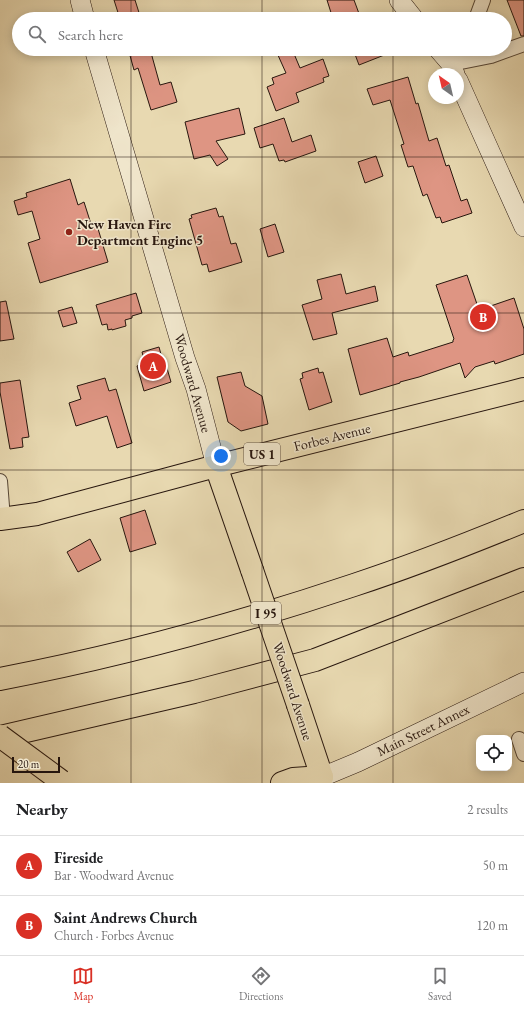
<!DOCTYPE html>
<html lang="en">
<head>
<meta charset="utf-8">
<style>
	:root { --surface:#fff; --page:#f2f2f2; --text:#202124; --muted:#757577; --line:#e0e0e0; --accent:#d93025 }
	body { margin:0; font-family:"EB Garamond",serif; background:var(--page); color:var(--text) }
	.controls { position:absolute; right:12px; bottom:12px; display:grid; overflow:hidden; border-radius:8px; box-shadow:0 2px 10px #0003 }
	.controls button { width:36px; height:36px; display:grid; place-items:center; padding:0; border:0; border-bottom:1px solid var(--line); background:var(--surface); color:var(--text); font:20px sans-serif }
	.compass { position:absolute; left:428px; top:68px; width:36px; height:36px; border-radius:50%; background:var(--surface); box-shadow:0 2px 10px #0003; rotate:326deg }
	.scale { position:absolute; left:12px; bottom:10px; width:48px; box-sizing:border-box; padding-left:4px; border:2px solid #27160e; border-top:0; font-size:11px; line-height:14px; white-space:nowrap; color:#27160e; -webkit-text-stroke:3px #f0e6cc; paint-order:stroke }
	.you { position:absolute; left:221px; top:456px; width:14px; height:14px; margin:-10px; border:3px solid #fff; border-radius:50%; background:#1a73e8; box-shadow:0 0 0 6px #1a73e833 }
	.badge { display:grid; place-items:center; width:26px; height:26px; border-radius:50%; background:var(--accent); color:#fff; font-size:13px; font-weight:700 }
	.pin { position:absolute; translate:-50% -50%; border:2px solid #fff; box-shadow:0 1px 4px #0006 }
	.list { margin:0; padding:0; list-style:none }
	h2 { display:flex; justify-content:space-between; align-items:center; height:52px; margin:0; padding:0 16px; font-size:17px }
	h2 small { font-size:13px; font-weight:400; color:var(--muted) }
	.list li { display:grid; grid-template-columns:26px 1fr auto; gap:12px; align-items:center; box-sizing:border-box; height:60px; padding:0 16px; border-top:1px solid var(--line) }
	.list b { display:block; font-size:15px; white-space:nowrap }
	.list p { margin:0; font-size:13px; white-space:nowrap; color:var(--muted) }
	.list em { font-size:13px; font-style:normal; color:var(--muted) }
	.icon { flex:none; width:22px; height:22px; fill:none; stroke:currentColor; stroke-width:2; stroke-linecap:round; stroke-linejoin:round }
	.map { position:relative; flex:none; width:524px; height:783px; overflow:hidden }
	.search { position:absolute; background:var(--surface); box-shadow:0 2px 10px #0003; left:12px; right:12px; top:12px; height:44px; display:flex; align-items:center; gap:10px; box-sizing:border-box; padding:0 14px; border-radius:22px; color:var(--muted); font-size:15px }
	.sheet { height:172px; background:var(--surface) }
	nav { display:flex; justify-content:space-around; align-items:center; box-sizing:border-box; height:56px; border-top:1px solid var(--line); background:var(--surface); font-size:11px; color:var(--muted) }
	nav a { display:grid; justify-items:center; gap:2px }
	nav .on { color:var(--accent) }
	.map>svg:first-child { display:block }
	.building { fill:#de9583; stroke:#27160e }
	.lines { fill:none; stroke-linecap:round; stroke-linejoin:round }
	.minor-casing { stroke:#574737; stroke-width:16 }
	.secondary-casing { stroke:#27160e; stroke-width:20 }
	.primary-casing { stroke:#27160e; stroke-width:24 }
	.motorway-casing { stroke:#27160e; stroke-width:24 }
	.minor { stroke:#f0e6cc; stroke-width:14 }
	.secondary { stroke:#f0e6cc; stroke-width:19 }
	.primary { stroke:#e8d9b1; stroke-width:22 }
	.motorway { stroke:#e8d9b1; stroke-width:22 }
	.primary-bridge-casing { stroke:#27160e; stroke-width:24; stroke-linecap:butt }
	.motorway-bridge-casing { stroke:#27160e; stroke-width:24; stroke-linecap:butt }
	.primary-bridge { stroke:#e8d9b1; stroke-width:22 }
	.motorway-bridge { stroke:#e8d9b1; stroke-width:22 }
	.grid { fill:none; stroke:#27160e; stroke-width:1; stroke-opacity:0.55 }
	.poi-dot { fill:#8f2418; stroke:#f0e6cc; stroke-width:1.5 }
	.labels { text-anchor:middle; stroke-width:3; stroke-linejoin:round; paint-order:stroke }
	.shield { fill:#f0e6cc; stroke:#635447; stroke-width:1 }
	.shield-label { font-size:13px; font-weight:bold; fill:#27160e }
	.poi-label { font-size:14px; font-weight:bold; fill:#27160e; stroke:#f0e6cc; text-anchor:start }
	.street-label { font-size:14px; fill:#27160e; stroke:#f0e6cc }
</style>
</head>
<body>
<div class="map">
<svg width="524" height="783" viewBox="0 0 524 783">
	<rect width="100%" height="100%" fill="#e8d9b1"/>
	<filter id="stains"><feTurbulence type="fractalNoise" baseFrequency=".005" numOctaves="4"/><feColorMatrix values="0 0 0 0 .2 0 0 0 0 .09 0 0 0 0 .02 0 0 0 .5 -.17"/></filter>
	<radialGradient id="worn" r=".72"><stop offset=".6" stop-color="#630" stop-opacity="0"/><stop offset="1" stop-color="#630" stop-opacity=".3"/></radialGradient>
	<!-- building -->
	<path class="building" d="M 114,0 L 135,0 L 141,19 L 120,19 Z
		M 327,0 L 354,0 L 361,19 L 333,19 Z
		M 507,0 L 524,0 L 524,36 L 521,36 Z
		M 138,49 L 150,49 L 160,85 L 171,82 L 177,102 L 151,110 L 138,68 L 134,70 L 129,52 Z
		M 285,49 L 292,49 L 300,68 L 323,59 L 329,76 L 323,78 L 324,82 L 296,93 L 299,102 L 276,111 L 267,87 L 274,84 L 272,78 L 286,73 L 277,53 Z
		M 353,49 L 397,49 L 397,50 L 359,65 Z
		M 408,77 L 416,104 L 418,103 L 429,141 L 437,138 L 446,166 L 449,165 L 461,201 L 467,199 L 472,213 L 442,223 L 440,217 L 436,218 L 427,194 L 423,196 L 413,166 L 408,167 L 401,145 L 404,144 L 390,100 L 373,105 L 367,89 Z
		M 239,108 L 245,134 L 216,141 L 228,159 L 217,166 L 210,155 L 194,159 L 185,122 Z
		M 284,118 L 292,142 L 311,135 L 316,151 L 285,162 L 284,160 L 279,161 L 273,144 L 260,148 L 254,128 Z
		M 376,156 L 383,176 L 365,183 L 358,162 Z
		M 70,179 L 78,205 L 84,202 L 91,224 L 96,222 L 108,262 L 40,283 L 28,243 L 40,239 L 32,211 L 18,215 L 14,201 L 27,197 L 26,193 Z
		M 216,208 L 219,217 L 223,216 L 231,244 L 236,243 L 242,262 L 209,272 L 207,264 L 202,265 L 189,219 L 192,218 L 191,215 Z
		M 275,224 L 284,252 L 268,257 L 260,229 Z
		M 341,274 L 346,294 L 375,286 L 378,301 L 332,313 L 337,334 L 313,340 L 302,305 L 322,299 L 317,280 Z
		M 467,275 L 479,310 L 514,298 L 524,329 L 524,354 L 495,364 L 494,361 L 475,367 L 465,378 L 460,363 L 419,377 L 400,382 L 400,383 L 360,395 L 348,349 L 387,338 L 393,357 L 408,352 L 409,356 L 453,342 L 453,340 L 454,339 L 436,285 Z
		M 136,293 L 142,313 L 132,316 L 132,318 L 125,320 L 126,326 L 112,330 L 112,329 L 108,330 L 107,324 L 102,325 L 96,305 Z
		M 6,301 L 14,339 L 0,341 L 0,302 Z
		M 72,307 L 77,323 L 63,327 L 58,311 Z
		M 159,347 L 162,358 L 164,358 L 171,382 L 144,391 L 137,366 L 145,363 L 142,352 Z
		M 318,368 L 319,373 L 323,372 L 332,402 L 309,410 L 300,379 L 303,378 L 302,373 Z
		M 241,372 L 245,386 L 262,396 L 268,424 L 241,431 L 228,422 L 217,377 Z
		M 105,378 L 109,391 L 116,389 L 132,443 L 117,448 L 107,416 L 76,426 L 69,403 L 81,399 L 77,386 Z
		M 20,380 L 29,437 L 22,438 L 23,447 L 10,449 L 0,392 L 0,383 Z
		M 145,510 L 156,544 L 130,552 L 120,518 Z
		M 90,539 L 101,560 L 78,572 L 67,552 Z"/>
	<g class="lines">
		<defs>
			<path id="minor" d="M 476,19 L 483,0
				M 451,64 L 491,56 L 524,44
				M 451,64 L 460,49
				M 0,481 L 3,519
				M 519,739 L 524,754"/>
			<path id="secondary" d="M 80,0 L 85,19
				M 399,0 L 414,19
				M 94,49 L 185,358 L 196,389 L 216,466
				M 438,49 L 451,64 L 455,74
				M 458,80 L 524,227
				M 322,777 L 358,762 L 524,682"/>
			<path id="primary" d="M 216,466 L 252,570
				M 0,519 L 37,514 L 216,466 L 524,389
				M 298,705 L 322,777"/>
			<path id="motorway" d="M 0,679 C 120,656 238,624 354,585 C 412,566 468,544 524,521
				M 0,737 L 194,692 L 315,660 L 524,579
				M 282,783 L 293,779 L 322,777"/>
		</defs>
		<!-- minor casing -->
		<use href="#minor" class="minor-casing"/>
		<!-- secondary casing -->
		<use href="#secondary" class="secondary-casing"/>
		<!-- primary casing -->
		<use href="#primary" class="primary-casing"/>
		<!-- motorway casing -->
		<use href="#motorway" class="motorway-casing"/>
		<!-- minor -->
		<use href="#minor" class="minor"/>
		<!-- secondary -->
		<use href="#secondary" class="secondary"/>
		<!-- primary -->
		<use href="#primary" class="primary"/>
		<!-- motorway -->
		<use href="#motorway" class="motorway"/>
		<defs>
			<path id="primary-bridge" d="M 252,570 L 298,705"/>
			<path id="motorway-bridge" d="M 0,736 L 61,781"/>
		</defs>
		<!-- primary-bridge casing -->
		<use href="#primary-bridge" class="primary-bridge-casing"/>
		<!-- motorway-bridge casing -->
		<use href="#motorway-bridge" class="motorway-bridge-casing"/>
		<!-- primary-bridge -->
		<use href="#primary-bridge" class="primary-bridge"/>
		<!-- motorway-bridge -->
		<use href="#motorway-bridge" class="motorway-bridge"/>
	</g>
	<!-- grid -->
	<path class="grid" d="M 131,0 L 131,19M 262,0 L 262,19M 393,0 L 393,19M 131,49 L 131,783M 262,49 L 262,783M 393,49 L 393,783M 0,157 L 524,157M 0,313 L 524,313M 0,470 L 524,470M 0,626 L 524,626"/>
	<!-- markers -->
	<circle class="poi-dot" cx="69" cy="232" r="4"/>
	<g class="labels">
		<!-- shield labels -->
		<g class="shield">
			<rect x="244" y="443" width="36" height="22" rx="3"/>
			<rect x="251" y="602" width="30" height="22" rx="3"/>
		</g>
		<g class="shield-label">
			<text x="262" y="459">US 1</text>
			<text x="266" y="618">I 95</text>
		</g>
		<!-- poi labels -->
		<g class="poi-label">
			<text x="77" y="229">New Haven Fire<tspan x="77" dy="16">Department Engine 5</tspan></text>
		</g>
		<!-- street labels -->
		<g class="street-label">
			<text transform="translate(193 383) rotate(74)" y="5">Woodward Avenue</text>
			<text transform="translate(332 437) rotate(-14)" y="5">Forbes Avenue</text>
			<text transform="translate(293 691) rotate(72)" y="5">Woodward Avenue</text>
			<text transform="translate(423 730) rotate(-26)" y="5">Main Street Annex</text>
		</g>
	</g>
	<rect width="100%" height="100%" filter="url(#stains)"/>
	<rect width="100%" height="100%" fill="url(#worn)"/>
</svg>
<div class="controls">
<button><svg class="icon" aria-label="locate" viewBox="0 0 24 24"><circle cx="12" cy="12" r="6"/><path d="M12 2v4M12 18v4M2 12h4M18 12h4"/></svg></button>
</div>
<svg class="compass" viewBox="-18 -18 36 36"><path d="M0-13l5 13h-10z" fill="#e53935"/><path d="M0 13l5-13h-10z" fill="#757577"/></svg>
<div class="scale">20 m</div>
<div class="you"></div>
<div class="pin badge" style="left:153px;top:366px">A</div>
<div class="pin badge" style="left:483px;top:317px">B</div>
<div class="search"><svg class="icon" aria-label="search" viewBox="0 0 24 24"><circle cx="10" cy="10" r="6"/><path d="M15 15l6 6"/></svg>Search here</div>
</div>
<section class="sheet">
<h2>Nearby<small>2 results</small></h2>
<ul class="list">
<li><span class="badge">A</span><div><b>Fireside</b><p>Bar · Woodward Avenue</p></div><em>50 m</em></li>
<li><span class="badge">B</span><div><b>Saint Andrews Church</b><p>Church · Forbes Avenue</p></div><em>120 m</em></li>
</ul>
</section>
<nav>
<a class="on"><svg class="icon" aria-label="map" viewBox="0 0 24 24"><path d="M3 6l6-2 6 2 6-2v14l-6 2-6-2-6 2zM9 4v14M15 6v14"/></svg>Map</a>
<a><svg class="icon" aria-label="directions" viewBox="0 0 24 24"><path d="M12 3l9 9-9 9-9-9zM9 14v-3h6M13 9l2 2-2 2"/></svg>Directions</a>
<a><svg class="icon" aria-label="saved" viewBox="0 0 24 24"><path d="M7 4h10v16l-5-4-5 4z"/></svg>Saved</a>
</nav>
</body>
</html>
